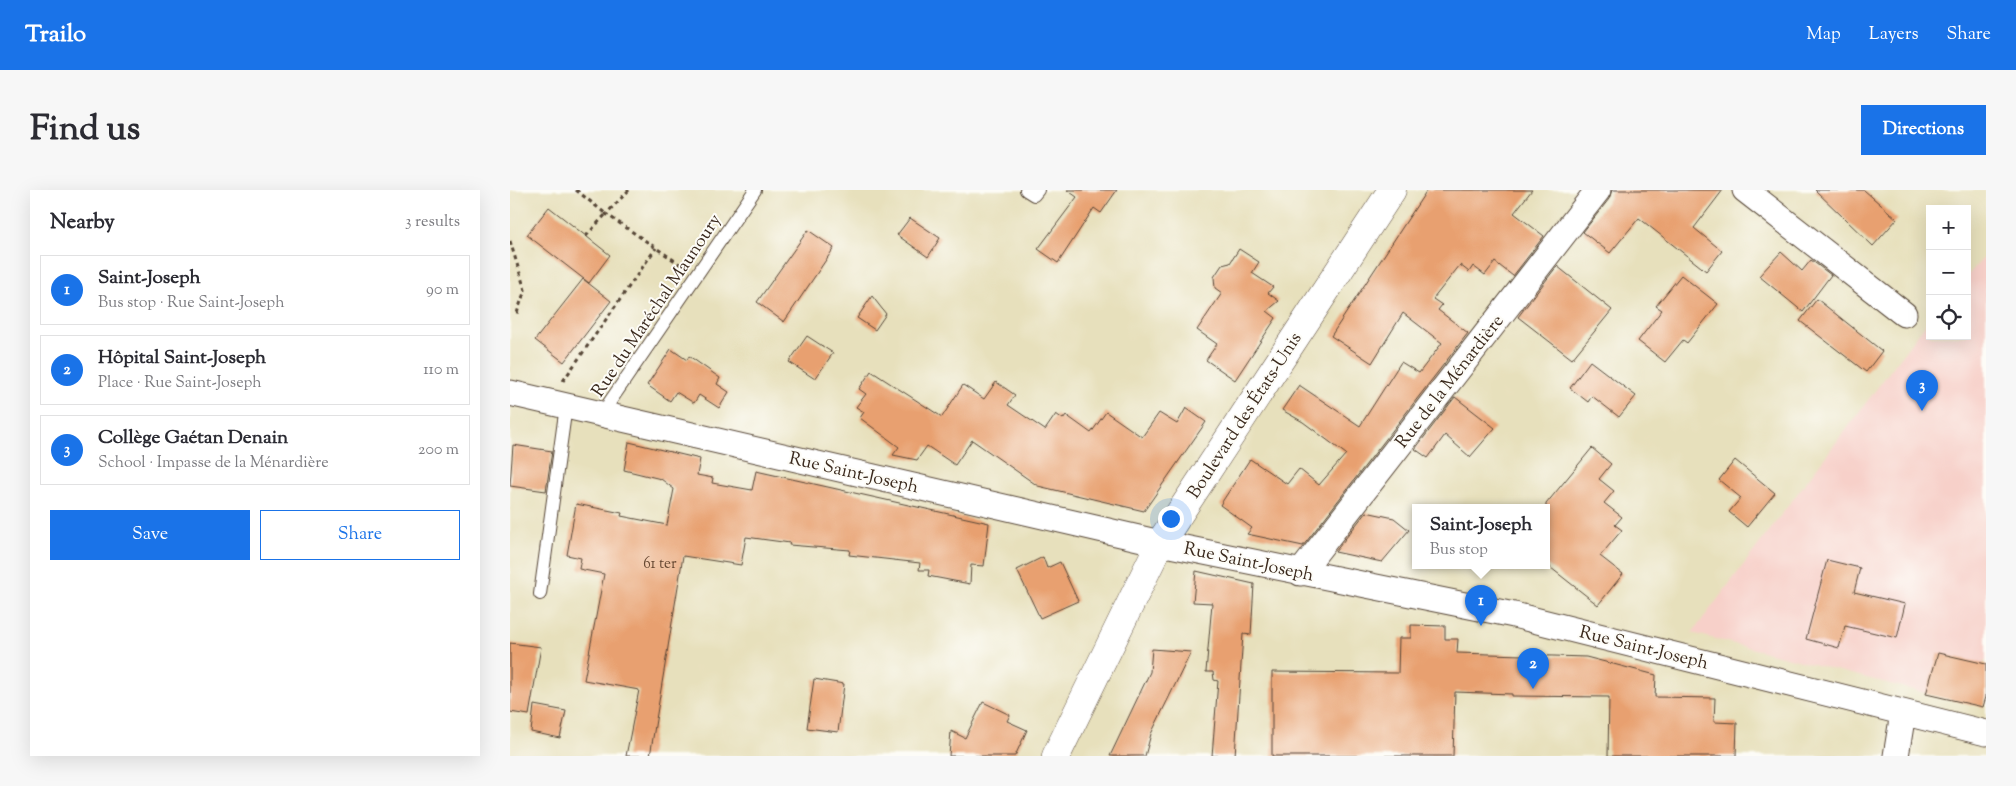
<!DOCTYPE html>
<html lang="en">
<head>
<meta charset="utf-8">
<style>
	:root { --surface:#fff; --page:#f7f7f7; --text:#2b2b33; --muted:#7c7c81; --line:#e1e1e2; --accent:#1a73e8 }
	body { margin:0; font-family:"Sorts Mill Goudy",serif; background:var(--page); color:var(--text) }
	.controls { position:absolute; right:15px; top:15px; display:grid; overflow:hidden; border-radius:0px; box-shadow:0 5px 20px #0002 }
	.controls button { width:45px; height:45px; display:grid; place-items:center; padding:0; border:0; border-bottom:1px solid var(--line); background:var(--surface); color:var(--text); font:25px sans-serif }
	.you { position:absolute; left:660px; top:328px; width:18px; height:18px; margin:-12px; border:4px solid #fff; border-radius:50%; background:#1a73e8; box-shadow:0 0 0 8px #1a73e833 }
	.badge { display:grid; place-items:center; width:32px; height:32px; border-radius:50%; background:var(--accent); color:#fff; font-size:16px; font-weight:700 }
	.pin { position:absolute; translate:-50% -41px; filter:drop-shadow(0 1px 2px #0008) }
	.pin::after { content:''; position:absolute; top:26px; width:18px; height:15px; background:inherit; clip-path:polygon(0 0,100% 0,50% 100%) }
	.popup { position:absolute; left:902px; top:314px; width:138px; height:65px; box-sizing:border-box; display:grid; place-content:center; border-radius:0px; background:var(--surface); filter:drop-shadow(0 1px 4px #0005); font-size:16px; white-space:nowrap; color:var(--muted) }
	.popup b { font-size:19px; color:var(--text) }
	.popup::after { content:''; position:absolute; left:50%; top:100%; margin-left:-10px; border:10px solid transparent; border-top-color:var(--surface) }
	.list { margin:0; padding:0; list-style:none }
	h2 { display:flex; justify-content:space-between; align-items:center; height:65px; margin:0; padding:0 20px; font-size:21px }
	h2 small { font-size:16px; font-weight:400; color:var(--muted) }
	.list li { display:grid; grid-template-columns:32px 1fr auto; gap:15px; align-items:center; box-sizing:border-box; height:70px; margin:0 10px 10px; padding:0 10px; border:1px solid var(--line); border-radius:0px }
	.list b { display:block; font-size:19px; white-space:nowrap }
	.list p { margin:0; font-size:16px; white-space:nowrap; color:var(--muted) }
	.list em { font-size:16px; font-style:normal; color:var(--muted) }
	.actions { display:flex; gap:10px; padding:15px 20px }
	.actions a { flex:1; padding:11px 0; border:1px solid var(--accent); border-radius:0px; text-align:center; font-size:18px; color:var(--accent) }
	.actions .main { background:var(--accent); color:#fff }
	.icon { flex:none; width:28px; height:28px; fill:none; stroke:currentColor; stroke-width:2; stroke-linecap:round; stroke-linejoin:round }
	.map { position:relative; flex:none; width:1476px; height:566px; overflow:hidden; border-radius:0px }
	header { display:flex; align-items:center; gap:30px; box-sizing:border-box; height:70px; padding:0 25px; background:var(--accent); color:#fff }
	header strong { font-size:24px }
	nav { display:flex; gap:28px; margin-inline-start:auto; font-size:18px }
	.intro { display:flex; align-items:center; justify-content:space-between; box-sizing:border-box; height:120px; padding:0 30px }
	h1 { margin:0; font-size:35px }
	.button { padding:12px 22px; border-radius:0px; background:var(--accent); color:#fff; font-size:18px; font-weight:700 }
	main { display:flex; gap:30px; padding:0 30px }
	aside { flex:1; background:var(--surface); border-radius:0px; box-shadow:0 5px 20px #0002 }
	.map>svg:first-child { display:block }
	.built { fill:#f7d0c9 }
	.building { fill:#e8a06f }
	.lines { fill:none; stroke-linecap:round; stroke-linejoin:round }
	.lane-casing { stroke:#554536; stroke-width:14 }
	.street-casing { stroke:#554536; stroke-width:27 }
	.secondary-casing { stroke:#554536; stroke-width:29 }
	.path { stroke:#554536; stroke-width:3; stroke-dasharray:4 4; stroke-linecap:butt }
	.lane { stroke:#fff; stroke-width:12 }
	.street { stroke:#fff; stroke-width:25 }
	.secondary { stroke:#fff; stroke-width:28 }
	.labels { text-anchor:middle; stroke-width:4; stroke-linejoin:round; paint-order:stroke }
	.number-label { font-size:15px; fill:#664832 }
	.street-label { font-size:18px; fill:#3b2a1e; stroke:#fdfcf7 }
</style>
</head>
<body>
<header>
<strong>Trailo</strong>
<nav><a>Map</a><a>Layers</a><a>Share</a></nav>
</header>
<div class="intro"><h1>Find us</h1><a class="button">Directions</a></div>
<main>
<aside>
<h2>Nearby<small>3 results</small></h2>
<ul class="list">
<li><span class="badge">1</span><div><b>Saint-Joseph</b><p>Bus stop · Rue Saint-Joseph</p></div><em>90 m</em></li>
<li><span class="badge">2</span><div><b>Hôpital Saint-Joseph</b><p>Place · Rue Saint-Joseph</p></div><em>110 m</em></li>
<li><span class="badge">3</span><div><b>Collège Gaétan Denain</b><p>School · Impasse de la Ménardière</p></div><em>200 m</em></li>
</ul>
<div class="actions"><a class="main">Save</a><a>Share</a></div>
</aside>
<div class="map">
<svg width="1476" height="566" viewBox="0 0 1476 566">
	<rect width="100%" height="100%" fill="#fdfcf7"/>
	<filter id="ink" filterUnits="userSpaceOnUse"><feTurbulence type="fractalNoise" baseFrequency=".02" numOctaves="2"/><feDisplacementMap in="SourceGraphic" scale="10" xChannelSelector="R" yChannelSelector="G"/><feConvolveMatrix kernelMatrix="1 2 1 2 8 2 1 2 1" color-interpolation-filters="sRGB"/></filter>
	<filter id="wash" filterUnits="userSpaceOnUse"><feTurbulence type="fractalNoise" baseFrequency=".0096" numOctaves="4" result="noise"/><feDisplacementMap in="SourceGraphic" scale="20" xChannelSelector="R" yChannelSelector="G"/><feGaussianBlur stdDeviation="1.12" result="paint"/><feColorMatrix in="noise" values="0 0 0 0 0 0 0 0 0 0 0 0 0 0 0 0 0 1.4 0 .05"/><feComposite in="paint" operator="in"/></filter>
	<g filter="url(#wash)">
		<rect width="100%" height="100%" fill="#e7e0bc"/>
		<!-- built -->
		<path class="built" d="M 1476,65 L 1476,470 L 1438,509 L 1182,443 L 1420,128 L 1420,146 L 1457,146 L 1457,86 Z"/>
		<g id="blocks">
			<!-- building -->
			<path class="building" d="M 557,0 L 607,0 L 591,23 L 584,18 L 548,73 L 528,59 L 567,7 Z
				M 917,0 L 1022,0 L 1004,23 L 1034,46 L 1003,86 L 985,72 L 975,85 L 963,76 L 959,82 L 950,75 L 923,109 L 932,115 L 928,120 L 958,143 L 793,356 L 737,344 L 742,338 L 710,315 L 740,269 L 777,294 L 789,279 L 809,295 L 836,264 L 793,232 L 772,220 L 789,195 L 850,236 L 891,172 L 909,183 L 932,153 L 893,123 L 862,173 L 821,146 Z
				M 1102,0 L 1213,0 L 1184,38 L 1212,61 L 1196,81 L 1129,28 L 1100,63 L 1073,42 L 1099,9 Z
				M 1305,0 L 1354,0 L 1387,29 L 1363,56 Z
				M 39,17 L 100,65 L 79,93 L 17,45 Z
				M 400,28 L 430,48 L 418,67 L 387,45 Z
				M 298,40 L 324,58 L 274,132 L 247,112 Z
				M 729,59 L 749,72 L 742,83 L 763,97 L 758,103 L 769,111 L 757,121 L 766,128 L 725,190 L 696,170 L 707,154 L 687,140 L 712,103 L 705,98 L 704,87 L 712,75 L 720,73 Z
				M 1271,62 L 1292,81 L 1301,70 L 1321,85 L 1293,122 L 1249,86 Z
				M 1047,76 L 1102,120 L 1062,169 L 1008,127 Z
				M 1171,85 L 1208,114 L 1177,153 L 1173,150 L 1155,172 L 1128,151 L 1152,120 L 1146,116 Z
				M 73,89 L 101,111 L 54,172 L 25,150 Z
				M 362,106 L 376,124 L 365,140 L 347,128 Z
				M 1307,109 L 1372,161 L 1356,182 L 1290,131 Z
				M 297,146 L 323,163 L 305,189 L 279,172 Z
				M 161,159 L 177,170 L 179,166 L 210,188 L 207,194 L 219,202 L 209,218 L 189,205 L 184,213 L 166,202 L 160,211 L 137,195 Z
				M 1080,171 L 1126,206 L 1109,227 L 1082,206 L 1078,212 L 1060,198 Z
				M 361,181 L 432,227 L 453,195 L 474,209 L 486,192 L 505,205 L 498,215 L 535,240 L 546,224 L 553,229 L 556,225 L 581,243 L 596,222 L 632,247 L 649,223 L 667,234 L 676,218 L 696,232 L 634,321 L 528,296 L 462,250 L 445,275 L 417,256 L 407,270 L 383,265 L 389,257 L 350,228 L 354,222 L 346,217 L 356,204 L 349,199 Z
				M 945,207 L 985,238 L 960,267 L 935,245 L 918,268 L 905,259 Z
				M 119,252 L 190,269 L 187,285 L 203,288 L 202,293 L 242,300 L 246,281 L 479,333 L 474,376 L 461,375 L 460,394 L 418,386 L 419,380 L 409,380 L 410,373 L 339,365 L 340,360 L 279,355 L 280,353 L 236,347 L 231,375 L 173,366 L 140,566 L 116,566 L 129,500 L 74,490 L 94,384 L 69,379 L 71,368 L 57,365 L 66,314 L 112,323 L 111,326 L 157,335 L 164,299 L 151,289 L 114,280 Z
				M 3,255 L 42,261 L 36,301 L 0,296 Z
				M 1082,258 L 1101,274 L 1089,289 L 1104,301 L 1094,313 L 1112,327 L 1105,335 L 1112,340 L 1090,366 L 1113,384 L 1088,415 L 1036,374 L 1036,314 Z
				M 1225,270 L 1265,303 L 1237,337 L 1219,322 L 1231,308 L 1209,290 Z
				M 856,322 L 884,328 L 899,340 L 872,372 L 825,362 Z
				M 533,367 L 537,378 L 550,372 L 568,411 L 530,428 L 507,380 Z
				M 1317,370 L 1350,378 L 1344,402 L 1395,414 L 1387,448 L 1335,436 L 1329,458 L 1296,449 Z
				M 686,381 L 744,394 L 741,445 L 733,444 L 725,566 L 702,566 L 708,491 L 704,490 L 703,482 L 696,482 L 702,413 L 683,412 Z
				M 901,435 L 935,436 L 935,449 L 948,449 L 947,463 L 1076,467 L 1146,485 L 1145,507 L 1205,508 L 1204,532 L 1227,533 L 1226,566 L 1098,566 L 1099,507 L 1002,506 L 1002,504 L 945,502 L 943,566 L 762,566 L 762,482 L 888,483 L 889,448 L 901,448 Z
				M 0,453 L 31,457 L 19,525 L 0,522 Z
				M 642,459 L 681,462 L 641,544 L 635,566 L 600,566 L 640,482 Z
				M 1428,463 L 1476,474 L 1476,507 L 1473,517 L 1416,504 Z
				M 304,489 L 334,494 L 328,542 L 297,538 Z
				M 473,512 L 500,525 L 497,531 L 517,540 L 505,566 L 439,566 L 441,541 L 455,548 Z
				M 24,515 L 56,521 L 50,548 L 21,542 Z"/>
		</g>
	</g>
	<g filter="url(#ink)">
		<use href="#blocks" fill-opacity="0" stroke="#554536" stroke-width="1"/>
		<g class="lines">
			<defs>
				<path id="lane" d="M 516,0 L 524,5 L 528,0
					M 95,224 L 99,213 L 245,0
					M 30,404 L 56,216"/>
				<path id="street" d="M 1235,0 L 1394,124
					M 0,203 L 650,353 L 1004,425 L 1476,543
					M 790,383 L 1088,0
					M 1386,566 L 1393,523"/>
				<path id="secondary" d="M 546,566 L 650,353 L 882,0"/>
			</defs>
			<!-- lane casing -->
			<use href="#lane" class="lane-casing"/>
			<!-- street casing -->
			<use href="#street" class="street-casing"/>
			<!-- secondary casing -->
			<use href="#secondary" class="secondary-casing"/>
			<!-- path -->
			<path class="path" d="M 66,0 L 96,24 L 76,46
				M 119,0 L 96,24 L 171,75
				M 0,51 L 15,100 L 6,126
				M 53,191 L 146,58"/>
			<!-- lane -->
			<use href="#lane" class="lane"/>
			<!-- street -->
			<use href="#street" class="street"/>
			<!-- secondary -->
			<use href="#secondary" class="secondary"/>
		</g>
	</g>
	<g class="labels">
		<!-- number labels -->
		<g class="number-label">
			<text x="150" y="378">61 ter</text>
		</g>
		<!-- street labels -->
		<g class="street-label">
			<text transform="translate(146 115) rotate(-56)" y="6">Rue du Maréchal Maunoury</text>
			<text transform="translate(939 191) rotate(-52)" y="6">Rue de la Ménardière</text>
			<text transform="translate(734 225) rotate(-57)" y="6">Boulevard des États-Unis</text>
			<text transform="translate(344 282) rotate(13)" y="6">Rue Saint-Joseph</text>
			<text transform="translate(739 371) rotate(12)" y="6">Rue Saint-Joseph</text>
			<text transform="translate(1134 457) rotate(14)" y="6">Rue Saint-Joseph</text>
		</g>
	</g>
</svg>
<div class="controls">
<button>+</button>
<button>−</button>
<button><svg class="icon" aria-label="locate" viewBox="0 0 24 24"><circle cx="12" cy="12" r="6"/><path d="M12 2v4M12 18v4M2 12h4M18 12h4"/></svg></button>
</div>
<div class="you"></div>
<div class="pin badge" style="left:971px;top:436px">1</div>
<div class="popup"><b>Saint-Joseph</b>Bus stop</div>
<div class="pin badge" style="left:1023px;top:499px">2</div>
<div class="pin badge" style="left:1412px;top:221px">3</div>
</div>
</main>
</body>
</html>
